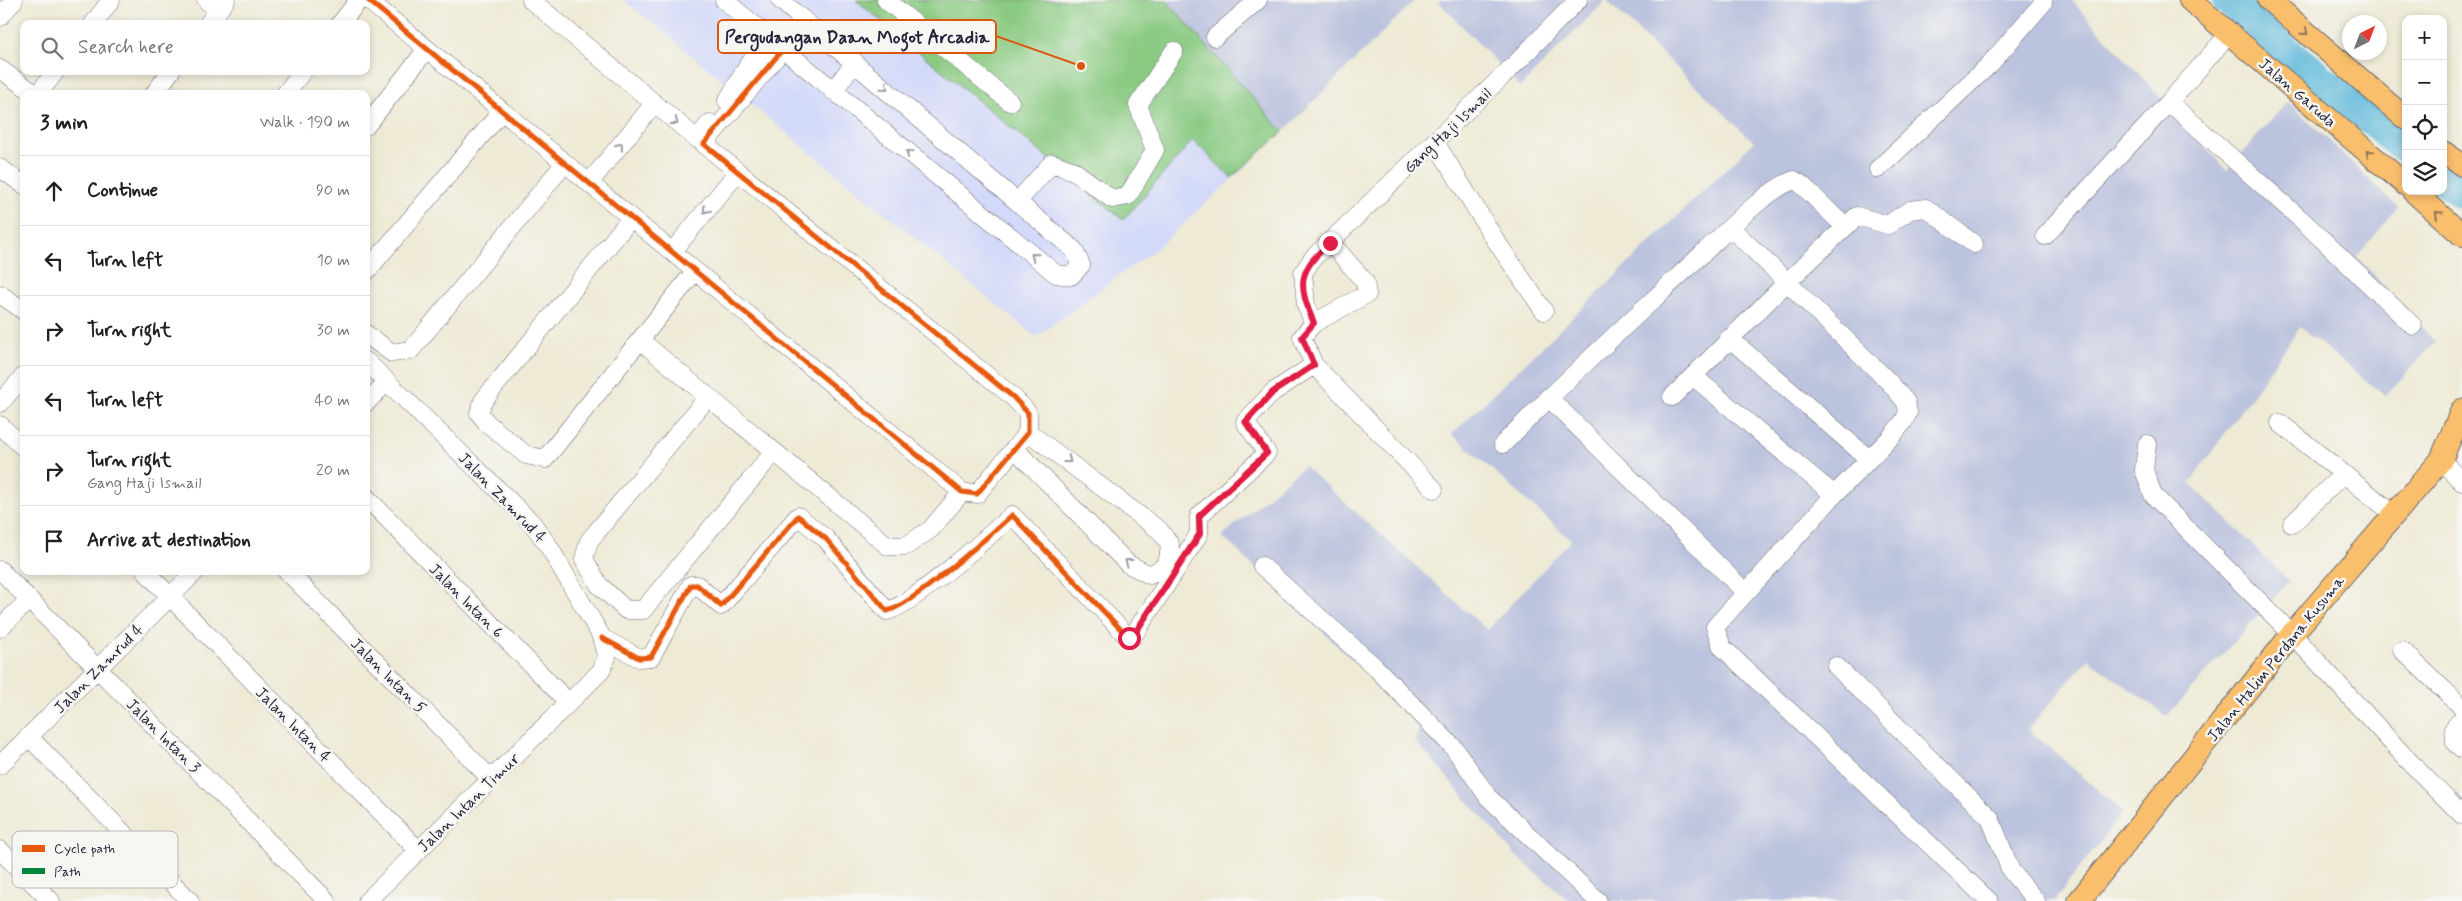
<!DOCTYPE html>
<html lang="en">
<head>
<meta charset="utf-8">
<style>
	:root { --surface:#fff; --page:#f2f2f2; --text:#202124; --muted:#757577; --line:#e0e0e0 }
	body { margin:0; font-family:Mynerve,sans-serif; background:var(--page); color:var(--text) }
	.controls { position:absolute; right:15px; top:15px; display:grid; overflow:hidden; border-radius:10px; box-shadow:0 2px 8px #0003 }
	.controls button { width:45px; height:45px; display:grid; place-items:center; padding:0; border:0; border-bottom:1px solid var(--line); background:var(--surface); color:var(--text); font:25px sans-serif }
	.compass { position:absolute; left:2342px; top:15px; width:45px; height:45px; border-radius:50%; background:var(--surface); box-shadow:0 2px 8px #0003; rotate:42deg }
	.stop { position:absolute; width:15px; height:15px; margin:-11px; border:4px solid #e11d48; border-radius:50%; background:#fff }
	.stop.end { background:#e11d48; border-color:#fff; box-shadow:0 1px 5px #0008 }
	.list { margin:0; padding:0; list-style:none }
	h2 { display:flex; justify-content:space-between; align-items:center; height:65px; margin:0; padding:0 20px; font-size:21px }
	h2 small { font-size:16px; font-weight:400; color:var(--muted) }
	.list li { display:grid; grid-template-columns:32px 1fr auto; gap:15px; align-items:center; box-sizing:border-box; height:70px; padding:0 20px; border-top:1px solid var(--line) }
	.list b { display:block; font-size:19px; white-space:nowrap }
	.list p { margin:0; font-size:16px; white-space:nowrap; color:var(--muted) }
	.list em { font-size:16px; font-style:normal; color:var(--muted) }
	.icon { flex:none; width:28px; height:28px; fill:none; stroke:currentColor; stroke-width:2; stroke-linecap:round; stroke-linejoin:round }
	.map { position:relative; flex:none; width:2462px; height:901px; overflow:hidden }
	.search { position:absolute; background:var(--surface); box-shadow:0 2px 8px #0003; left:20px; top:20px; width:350px; height:55px; display:flex; align-items:center; gap:12px; box-sizing:border-box; padding:0 18px; border-radius:10px; color:var(--muted); font-size:19px }
	.panel { position:absolute; background:var(--surface); box-shadow:0 2px 8px #0003; left:20px; top:90px; width:350px; height:485px; border-radius:10px }
	.map>svg:first-child { display:block }
	.built { fill:#d3d9f9 }
	.industrial { fill:#bcc3de }
	.green { fill:#8aca82; stroke:#56765e }
	.lines { fill:none; stroke-linecap:round; stroke-linejoin:round }
	.river { stroke:#5cb7da; stroke-width:32 }
	.minor-casing { stroke:#696871; stroke-width:19 }
	.major-casing { stroke:#696871; stroke-width:24 }
	.minor { stroke:#fff; stroke-width:18 }
	.major { stroke:#f9bf6d; stroke-width:22 }
	.quiet { stroke:#00873e; stroke-width:4; stroke-dasharray:8 4; stroke-linecap:butt }
	.cycleway-casing { stroke:#f6f6f2; stroke-width:8 }
	.cycleway { stroke:#e8590c; stroke-width:5 }
	.oneway { stroke:#8e7054 }
	.oneway2 { stroke:#9c9ca7 }
	.route { stroke:#e11d48; stroke-width:6 }
	.labels { text-anchor:middle; stroke-width:5; stroke-linejoin:round; paint-order:stroke }
	.street-label { font-size:16px; fill:#22223b; stroke:#f6f6f2 }
	.key { fill:#f6f6f2; stroke:#b6b6bb; stroke-width:1 }
	.key-label { font-size:14px; fill:#22223b }
	.leader { fill:none; stroke:#de560e; stroke-width:2 }
	.callout-dot { fill:#de560e; stroke:#f6f6f2; stroke-width:2 }
	.callout { fill:#f6f6f2; stroke:#de560e; stroke-width:2 }
	.callout-label { font-size:18px; text-anchor:middle; font-weight:bold; fill:#22223b }
</style>
</head>
<body>
<div class="map">
<svg width="2462" height="901" viewBox="0 0 2462 901">
	<rect width="100%" height="100%" fill="#f6f6f2"/>
	<filter id="ink" filterUnits="userSpaceOnUse"><feTurbulence type="fractalNoise" baseFrequency=".02" numOctaves="2"/><feDisplacementMap in="SourceGraphic" scale="10" xChannelSelector="R" yChannelSelector="G"/><feConvolveMatrix kernelMatrix="1 2 1 2 8 2 1 2 1" color-interpolation-filters="sRGB"/></filter>
	<filter id="wash" filterUnits="userSpaceOnUse"><feTurbulence type="fractalNoise" baseFrequency=".0096" numOctaves="4" result="noise"/><feDisplacementMap in="SourceGraphic" scale="20" xChannelSelector="R" yChannelSelector="G"/><feGaussianBlur stdDeviation="1.12" result="paint"/><feColorMatrix in="noise" values="0 0 0 0 0 0 0 0 0 0 0 0 0 0 0 0 0 1.4 0 .05"/><feComposite in="paint" operator="in"/></filter>
	<g filter="url(#wash)">
		<rect width="100%" height="100%" fill="#eeead5"/>
		<!-- built -->
		<path class="built" d="M 624,0 L 1166,0 L 1283,132 L 1157,248 L 1036,337 Z"/>
		<!-- industrial -->
		<path class="industrial" d="M 1166,0 L 1415,0 L 1283,132 Z
			M 1437,0 L 2071,0 L 2227,170 L 2288,101 L 2398,207 L 2357,257 L 2435,342 L 2385,396 L 2300,327 L 2190,483 L 2289,581 L 2167,716 L 2088,659 L 2028,729 L 2123,812 L 2054,901 L 1570,901 L 1516,856 L 1416,742 L 1419,723 L 1222,536 L 1304,466 L 1487,630 L 1571,540 L 1452,434 L 1754,142 L 1606,0 L 1520,87 Z"/>
		<!-- green -->
		<path class="green" d="M 856,0 L 1166,0 L 1283,132 L 1231,178 L 1193,140 L 1123,220 Z"/>
		<g class="lines">
			<!-- river -->
			<path class="river" d="M 2228,0 L 2298,61 L 2406,148
				M 2443,178 L 2462,193"/>
		</g>
	</g>
	<g filter="url(#ink)">
		<g class="lines">
			<defs>
				<path id="minor" d="M 206,0 L 218,10
					M 368,0 L 962,492 L 977,494 L 1028,432 L 1028,413 L 1013,397 L 704,144 L 783,49
					M 531,0 L 697,139 L 710,123
					M 724,0 L 1056,274 L 1071,276 L 1081,265 L 1074,250 L 780,0
					M 886,0 L 1010,102
					M 0,17 L 14,0
					M 93,24 L 111,0
					M 208,24 L 226,0
					M 340,24 L 359,0
					M 1215,37 L 1258,0
					M 0,69 L 35,94
					M 833,91 L 855,62
					M 38,94 L 56,71
					M 154,94 L 171,71
					M 285,94 L 303,71
					M 727,101 L 749,64 L 771,39
					M 2169,102 L 2305,223 L 2413,326
					M 366,126 L 427,49
					M 1435,142 L 1496,241 L 1544,311
					M 0,168 L 24,185
					M 1878,169 L 1990,64 L 2043,3 L 2043,0
					M 589,183 L 653,105
					M 1018,201 L 1052,163 L 1074,171 L 1112,199 L 1128,196 L 1155,150 L 1138,105 L 1174,51
					M 631,218 L 483,401 L 479,413 L 487,423 L 526,455 L 545,459 L 695,271
					M 2045,236 L 2169,102 L 2230,33
					M 1331,243 L 1365,282 L 1367,294 L 1314,323 L 1302,337 L 1314,365 L 1434,489
					M 1974,244 L 1926,208 L 1910,210 L 1888,225 L 1857,216 L 1787,282 L 1890,383 L 1906,402 L 1908,412 L 1904,421 L 1891,437 L 1834,495 L 1715,627 L 1722,647 L 1989,901
					M 672,252 L 737,173
					M 366,272 L 502,111
					M 0,294 L 24,311
					M 1314,323 L 1306,305 L 1303,273 L 1313,258 L 1513,66 L 1578,0
					M 366,334 L 392,353 L 411,350 L 565,163
					M 1729,338 L 1869,459
					M 641,341 L 888,546 L 906,546 L 931,529 L 962,492
					M 366,361 L 532,523 L 548,545 L 600,634 L 607,657 L 601,671 L 367,901
					M 1693,376 L 1834,495
					M 708,397 L 589,541 L 584,559 L 599,585 L 626,610 L 643,610 L 774,452
					M 1548,397 L 1745,592
					M 1672,397 L 1787,282 L 1731,228
					M 0,403 L 24,376
					M 366,403 L 387,382
					M 2280,423 L 2395,515
					M 0,425 L 24,448
					M 1503,444 C 1566,379 1634,318 1700,256 C 1724,234 1765,190 1794,180 L 1801,184 L 1845,227
					M 2147,444 L 2144,470 L 2153,495 L 2292,634 L 2406,758 L 2462,815
					M 1016,450 L 1128,564 L 1150,575 C 1169,565 1168,564 1170,544 L 1159,530 L 1028,432
					M 2441,460 L 2462,482
					M 366,497 L 569,703
					M 2292,524 L 2343,474
					M 1262,566 L 1375,667 L 1454,748 L 1489,798 L 1598,901
					M 0,570 L 327,901
					M 145,571 L 418,850
					M 287,571 L 491,779
					M 0,628 L 29,600
					M 602,638 L 639,658 L 651,657 L 691,585 L 697,585 L 721,606 L 798,516 L 826,539 L 887,611 C 911,606 990,535 1012,515 L 1129,638 L 1133,636 L 1199,534 L 1199,516 L 1267,453 L 1245,422 L 1273,392 L 1314,365
					M 2402,650 L 2462,707
					M 1836,666 L 1990,818 L 2011,871 L 2036,901
					M 2462,719 L 2454,728 L 2455,743 L 2462,749
					M 29,737 L 190,901
					M 0,765 L 196,571
					M 0,850 L 51,901"/>
				<path id="major" d="M 2190,0 L 2406,185
					M 2269,0 L 2406,119
					M 2443,152 L 2462,165
					M 2413,191 L 2462,235
					M 2079,901 L 2292,634 L 2441,460 L 2462,410"/>
			</defs>
			<!-- minor casing -->
			<use href="#minor" class="minor-casing"/>
			<!-- major casing -->
			<use href="#major" class="major-casing"/>
			<!-- minor -->
			<use href="#minor" class="minor"/>
			<!-- major -->
			<use href="#major" class="major"/>
			<!-- quiet -->
			<path class="quiet" d="M 2443,156 L 2445,153
				M 2415,193 L 2416,191"/>
			<defs>
				<path id="cycleway" d="M 368,0 L 962,492 L 977,494 L 1028,432 L 1028,413 L 1013,397 L 704,144 L 783,49
					M 602,638 L 639,658 L 651,657 L 691,585 L 697,585 L 721,606 L 798,516 L 826,539 L 887,611 C 911,606 990,535 1012,515 L 1129,638 L 1133,636 L 1199,534 L 1199,516 L 1267,453 L 1245,422 L 1273,392 L 1314,365"/>
			</defs>
			<!-- cycleway casing -->
			<use href="#cycleway" class="cycleway-casing"/>
			<!-- cycleway -->
			<use href="#cycleway" class="cycleway"/>
		</g>
		<!-- one-way arrows -->
		<defs><path id="oneway-chevron" d="M-2-3.5L2.5 0L-2 3.5" fill="none" stroke-width="1.6" stroke-linecap="round" stroke-linejoin="round" transform="scale(1.25)"/></defs>
		<g class="oneway">
			<use href="#oneway-chevron" transform="translate(2305 32) rotate(41)"/>
			<use href="#oneway-chevron" transform="translate(2369 153) rotate(-139)"/>
			<use href="#oneway-chevron" transform="translate(2438 214) rotate(-138)"/>
		</g>
		<g class="oneway2">
			<use href="#oneway-chevron" transform="translate(885 87) rotate(40)"/>
			<use href="#oneway-chevron" transform="translate(675 122) rotate(38)"/>
			<use href="#oneway-chevron" transform="translate(620 146) rotate(-51)"/>
			<use href="#oneway-chevron" transform="translate(909 153) rotate(-141)"/>
			<use href="#oneway-chevron" transform="translate(706 210) rotate(129)"/>
			<use href="#oneway-chevron" transform="translate(1034 256) rotate(-141)"/>
			<use href="#oneway-chevron" transform="translate(1068 460) rotate(38)"/>
			<use href="#oneway-chevron" transform="translate(1128 562) rotate(-143)"/>
		</g>
	</g>
	<g class="lines" filter="url(#ink)">
		<!-- route -->
		<path class="route" d="M 1129,638 L 1133,636 L 1200,534 L 1199,516 L 1267,453 L 1246,422 L 1273,392 L 1314,365 L 1302,337 L 1314,323 C 1297,284 1298,270 1330,243"/>
	</g>
	<g class="labels">
		<!-- street labels -->
		<g class="street-label">
			<text transform="translate(2298 92) rotate(41)" y="6">Jalan Garuda</text>
			<text transform="translate(1447 130) rotate(-44)" y="6">Gang Haji Ismail</text>
			<text transform="translate(503 497) rotate(46)" y="6">Jalan Zamrud 4</text>
			<text transform="translate(467 600) rotate(45)" y="6">Jalan Intan 6</text>
			<text transform="translate(2275 658) rotate(-51)" y="6">Jalan Halim Perdana Kusuma</text>
			<text transform="translate(98 668) rotate(-45)" y="6">Jalan Zamrud 4</text>
			<text transform="translate(389 675) rotate(45)" y="6">Jalan Intan 5</text>
			<text transform="translate(294 724) rotate(45)" y="6">Jalan Intan 4</text>
			<text transform="translate(164 735) rotate(45)" y="6">Jalan Intan 3</text>
			<text transform="translate(468 802) rotate(-44)" y="6">Jalan Intan Timur</text>
		</g>
	</g>
	<!-- legend -->
	<rect x="12" y="831" width="166" height="57" rx="8" class="key"/>
	<rect x="22" y="845" width="23" height="7" fill="#e8590c"/>
	<rect x="22" y="868" width="23" height="6" fill="#00873e"/>
	<g class="key-label">
		<text x="54" y="853">Cycle path</text>
		<text x="54" y="876">Path</text>
	</g>
	<!-- callouts -->
	<path class="leader" d="M1081 66L996 36"/>
	<circle class="callout-dot" cx="1081" cy="66" r="5"/>
	<rect class="callout" x="718" y="20" width="278" height="33" rx="5"/>
	<g class="callout-label">
		<text x="857" y="43">Pergudangan Daan Mogot Arcadia</text>
	</g>
</svg>
<div class="controls">
<button>+</button>
<button>−</button>
<button><svg class="icon" aria-label="locate" viewBox="0 0 24 24"><circle cx="12" cy="12" r="6"/><path d="M12 2v4M12 18v4M2 12h4M18 12h4"/></svg></button>
<button><svg class="icon" aria-label="layers" viewBox="0 0 24 24"><path d="M12 4l9 5-9 5-9-5zM3 14l9 5 9-5"/></svg></button>
</div>
<svg class="compass" viewBox="-18 -18 36 36"><path d="M0-13l5 13h-10z" fill="#e53935"/><path d="M0 13l5-13h-10z" fill="#757577"/></svg>
<div class="stop" style="left:1129px;top:638px"></div>
<div class="stop end" style="left:1330px;top:243px"></div>
<div class="search"><svg class="icon" aria-label="search" viewBox="0 0 24 24"><circle cx="10" cy="10" r="6"/><path d="M15 15l6 6"/></svg>Search here</div>
<section class="panel">
<h2>3 min<small>Walk · 190 m</small></h2>
<ul class="list">
<li><svg class="icon" aria-label="ahead" viewBox="0 0 24 24"><path d="M12 20V5M6 11l6-6 6 6"/></svg><div><b>Continue</b></div><em>90 m</em></li>
<li><svg class="icon" aria-label="left" viewBox="0 0 24 24"><path d="M17 20v-9H6M10 6l-5 5 5 5"/></svg><div><b>Turn left</b></div><em>10 m</em></li>
<li><svg class="icon" aria-label="right" viewBox="0 0 24 24"><path d="M7 20v-9h11M14 6l5 5-5 5"/></svg><div><b>Turn right</b></div><em>30 m</em></li>
<li><svg class="icon" aria-label="left" viewBox="0 0 24 24"><path d="M17 20v-9H6M10 6l-5 5 5 5"/></svg><div><b>Turn left</b></div><em>40 m</em></li>
<li><svg class="icon" aria-label="right" viewBox="0 0 24 24"><path d="M7 20v-9h11M14 6l5 5-5 5"/></svg><div><b>Turn right</b><p>Gang Haji Ismail</p></div><em>20 m</em></li>
<li><svg class="icon" aria-label="arrive" viewBox="0 0 24 24"><path d="M6 21V4h12l-3 4 3 4H6"/></svg><div><b>Arrive at destination</b></div></li>
</ul>
</section>
</div>
</body>
</html>
